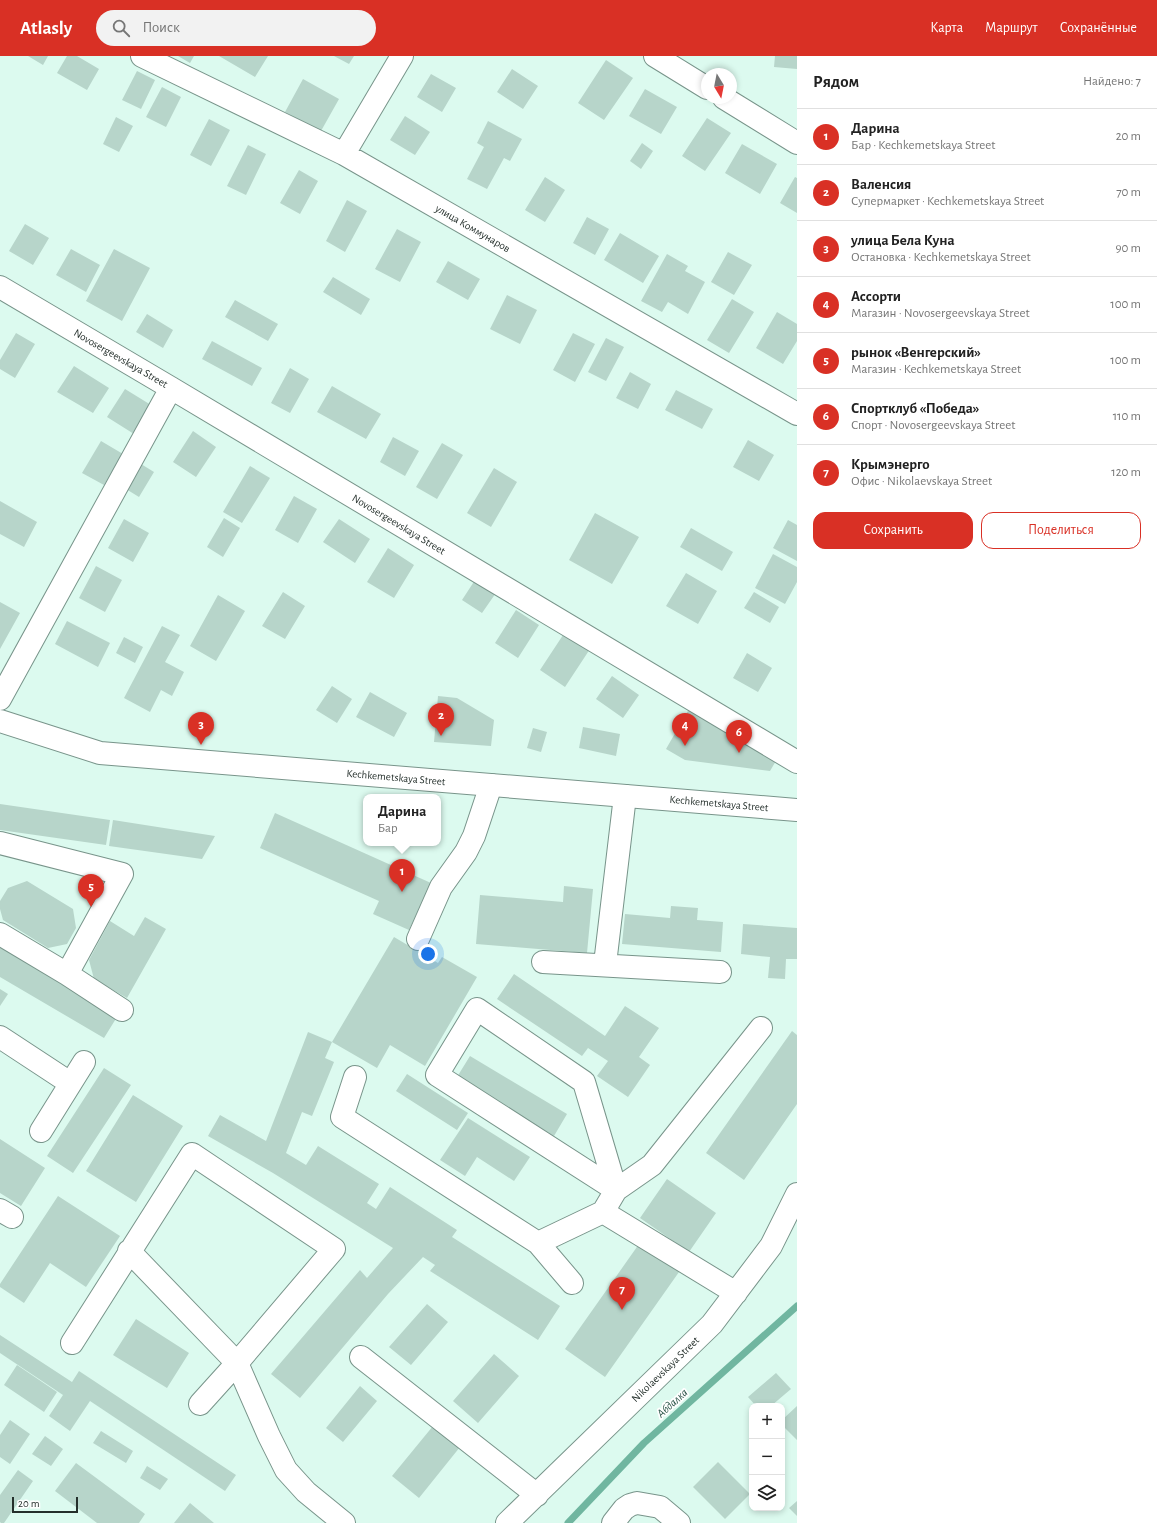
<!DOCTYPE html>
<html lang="ru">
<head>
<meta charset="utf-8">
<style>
	:root { --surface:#fff; --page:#f2f2f2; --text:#222; --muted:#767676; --line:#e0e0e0; --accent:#d93025 }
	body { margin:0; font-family:"Alegreya Sans",sans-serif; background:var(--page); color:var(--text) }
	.controls { position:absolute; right:12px; bottom:12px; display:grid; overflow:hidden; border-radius:8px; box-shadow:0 2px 6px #0003 }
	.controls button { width:36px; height:36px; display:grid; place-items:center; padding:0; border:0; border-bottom:1px solid var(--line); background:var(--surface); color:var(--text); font:20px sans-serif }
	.compass { position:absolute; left:701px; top:12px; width:36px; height:36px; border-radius:50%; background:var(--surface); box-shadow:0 2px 6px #0003; rotate:170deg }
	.scale { position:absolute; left:12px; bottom:10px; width:66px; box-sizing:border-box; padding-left:4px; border:2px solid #242f2b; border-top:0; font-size:11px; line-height:14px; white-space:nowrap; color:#242f2b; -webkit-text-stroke:3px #fff; paint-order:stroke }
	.you { position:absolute; left:428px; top:898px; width:14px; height:14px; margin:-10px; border:3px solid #fff; border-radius:50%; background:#1a73e8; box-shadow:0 0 0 6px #1a73e833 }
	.badge { display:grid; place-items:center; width:26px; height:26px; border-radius:50%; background:var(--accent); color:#fff; font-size:13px; font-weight:700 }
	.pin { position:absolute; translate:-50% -33px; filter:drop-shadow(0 1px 2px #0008) }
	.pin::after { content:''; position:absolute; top:21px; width:14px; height:12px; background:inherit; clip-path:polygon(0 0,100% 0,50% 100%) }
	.popup { position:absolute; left:363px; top:738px; width:78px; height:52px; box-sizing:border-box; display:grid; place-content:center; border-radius:8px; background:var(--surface); filter:drop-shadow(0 1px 3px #0005); font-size:13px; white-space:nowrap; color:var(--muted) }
	.popup b { font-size:15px; color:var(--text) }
	.popup::after { content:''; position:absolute; left:50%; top:100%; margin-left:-8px; border:8px solid transparent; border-top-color:var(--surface) }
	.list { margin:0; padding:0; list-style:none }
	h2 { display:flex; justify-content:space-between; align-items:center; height:52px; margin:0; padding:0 16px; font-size:17px }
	h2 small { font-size:13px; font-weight:400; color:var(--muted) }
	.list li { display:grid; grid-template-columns:26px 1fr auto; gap:12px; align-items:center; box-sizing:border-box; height:56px; padding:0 16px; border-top:1px solid var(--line) }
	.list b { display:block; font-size:15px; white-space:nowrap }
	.list p { margin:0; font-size:13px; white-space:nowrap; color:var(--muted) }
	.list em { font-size:13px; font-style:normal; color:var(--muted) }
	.actions { display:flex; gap:8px; padding:12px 16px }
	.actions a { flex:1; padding:9px 0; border:1px solid var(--accent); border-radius:12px; text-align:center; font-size:14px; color:var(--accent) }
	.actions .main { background:var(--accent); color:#fff }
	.icon { flex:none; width:22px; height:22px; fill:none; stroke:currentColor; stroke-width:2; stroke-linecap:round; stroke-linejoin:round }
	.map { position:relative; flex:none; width:797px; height:1467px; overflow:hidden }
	header { display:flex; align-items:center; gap:24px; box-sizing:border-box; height:56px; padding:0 20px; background:var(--accent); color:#fff }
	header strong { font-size:19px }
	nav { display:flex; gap:22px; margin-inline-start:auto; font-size:14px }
	.search { width:280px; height:36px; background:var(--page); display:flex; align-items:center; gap:10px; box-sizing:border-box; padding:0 14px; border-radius:22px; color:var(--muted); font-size:15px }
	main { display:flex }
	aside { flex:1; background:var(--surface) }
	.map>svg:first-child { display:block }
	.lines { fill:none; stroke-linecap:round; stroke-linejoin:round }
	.stream { stroke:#70b6a0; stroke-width:7 }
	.building { fill:#b7d5ca }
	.minor-casing { stroke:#78948a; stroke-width:24 }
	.major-casing { stroke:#78948a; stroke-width:24 }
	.minor { stroke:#fff; stroke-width:22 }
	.major { stroke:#fff; stroke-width:22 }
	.labels { text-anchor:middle; stroke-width:3.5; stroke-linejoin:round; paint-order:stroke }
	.street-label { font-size:11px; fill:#242f2b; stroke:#fff }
	.water-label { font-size:12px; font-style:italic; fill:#254f43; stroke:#fff }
</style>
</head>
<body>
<header>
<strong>Atlasly</strong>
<div class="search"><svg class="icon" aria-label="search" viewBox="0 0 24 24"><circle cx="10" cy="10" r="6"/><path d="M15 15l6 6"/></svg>Поиск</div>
<nav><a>Карта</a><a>Маршрут</a><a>Сохранённые</a></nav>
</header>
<main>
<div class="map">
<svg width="797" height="1467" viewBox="0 0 797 1467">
	<rect width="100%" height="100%" fill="#dcfaef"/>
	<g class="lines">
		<!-- stream -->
		<path class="stream" d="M 568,1467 L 644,1387 L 797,1250"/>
	</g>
	<!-- building -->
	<path class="building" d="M 28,0 L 48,0 L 43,9 Z
		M 67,0 L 77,0 L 99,13 L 87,34 L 57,17 Z
		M 178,0 L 194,0 L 190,7 Z
		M 219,0 L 268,0 L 255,21 Z
		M 334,0 L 354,0 L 349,8 Z
		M 775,0 L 797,0 L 797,13 L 774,11 Z
		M 606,4 L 633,22 L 604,64 L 578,47 Z
		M 512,13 L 538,30 L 523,53 L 497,36 Z
		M 137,15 L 155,24 L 141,53 L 122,44 Z
		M 431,18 L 456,32 L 442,56 L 417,41 Z
		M 303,23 L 339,43 L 321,75 L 285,56 Z
		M 162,31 L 181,41 L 166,71 L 146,61 Z
		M 645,33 L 677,51 L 661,78 L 629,60 Z
		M 405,60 L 430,76 L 415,99 L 390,84 Z
		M 116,61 L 133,70 L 119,96 L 103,88 Z
		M 707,62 L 731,77 L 705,115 L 682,100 Z
		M 209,63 L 230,74 L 211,110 L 190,99 Z
		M 488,65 L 522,83 L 510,105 L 504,102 L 487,133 L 467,123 L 484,91 L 477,87 Z
		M 642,87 L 653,95 L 641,113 L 630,105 Z
		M 742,88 L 777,108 L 760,138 L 725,117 Z
		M 248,89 L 266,98 L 246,139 L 227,130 Z
		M 299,114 L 318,125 L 300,158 L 280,147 Z
		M 545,121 L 565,134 L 545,166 L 525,154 Z
		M 795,121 L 797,122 L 797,157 L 780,147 Z
		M 347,144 L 367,155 L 345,196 L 326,185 Z
		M 587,161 L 609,173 L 595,199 L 573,187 Z
		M 25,168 L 49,182 L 33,209 L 9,195 Z
		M 397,173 L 421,186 L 400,226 L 375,213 Z
		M 620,177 L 659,200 L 643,227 L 604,204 Z
		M 71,193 L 100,209 L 86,236 L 56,219 Z
		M 114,193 L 150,212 L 122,265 L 86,245 Z
		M 728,196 L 752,209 L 734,239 L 711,226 Z
		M 667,198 L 688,210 L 685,215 L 705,226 L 688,258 L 668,246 L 662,256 L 641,245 Z
		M 448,205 L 480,223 L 468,244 L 436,226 Z
		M 333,221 L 370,243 L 361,259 L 323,236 Z
		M 507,239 L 537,254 L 520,288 L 490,273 Z
		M 732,243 L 754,256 L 729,297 L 707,284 Z
		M 235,244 L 278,268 L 268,285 L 225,261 Z
		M 777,256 L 797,268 L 797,285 L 783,308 L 756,292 Z
		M 147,258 L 173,274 L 163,292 L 136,276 Z
		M 16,277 L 35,288 L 15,322 L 0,313 L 0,304 Z
		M 573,277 L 595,288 L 575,326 L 553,314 Z
		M 606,282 L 624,291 L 606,325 L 588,316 Z
		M 212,285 L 262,312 L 252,330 L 202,303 Z
		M 74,310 L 109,332 L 93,357 L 57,336 Z
		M 290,312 L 309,323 L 290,357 L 271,347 Z
		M 630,316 L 651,328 L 638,353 L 616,342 Z
		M 332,330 L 381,358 L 366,383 L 317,356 Z
		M 125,333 L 151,349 L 134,378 L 107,361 Z
		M 676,334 L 713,353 L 702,373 L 665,354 Z
		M 193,375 L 216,391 L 196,421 L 173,406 Z
		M 393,381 L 419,395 L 405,420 L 380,406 Z
		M 748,384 L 774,399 L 759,425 L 733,411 Z
		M 101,385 L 123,398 L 104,429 L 82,417 Z
		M 442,387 L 463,399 L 437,443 L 416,431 Z
		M 141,408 L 154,416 L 139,441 L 126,433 Z
		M 250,410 L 270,422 L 242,467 L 223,456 Z
		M 494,412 L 517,426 L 491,471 L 467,457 Z
		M 294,440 L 317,453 L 298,487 L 275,474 Z
		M 0,445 L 37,466 L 24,491 L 0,478 Z
		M 595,457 L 639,481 L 612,528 L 569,504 Z
		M 224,462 L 240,472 L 223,501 L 207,491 Z
		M 124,463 L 149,477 L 133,506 L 108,492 Z
		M 339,463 L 370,483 L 355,507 L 323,486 Z
		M 788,464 L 797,469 L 797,505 L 773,492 Z
		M 691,472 L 733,496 L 722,515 L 680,491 Z
		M 388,492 L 414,509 L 394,542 L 367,526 Z
		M 773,498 L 797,511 L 797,526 L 785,548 L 755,532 Z
		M 96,510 L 122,524 L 105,556 L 79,542 Z
		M 686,517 L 717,535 L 698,568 L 666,550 Z
		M 477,521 L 498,534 L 482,557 L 462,544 Z
		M 283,536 L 305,550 L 285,583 L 262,570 Z
		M 754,536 L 779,551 L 770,567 L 744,552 Z
		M 218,539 L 245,555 L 216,605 L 190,590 Z
		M 0,546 L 20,557 L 0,593 Z
		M 516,554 L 539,569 L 518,602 L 495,587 Z
		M 67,565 L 110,587 L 98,611 L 55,588 Z
		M 162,570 L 180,579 L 165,606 L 184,616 L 172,640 L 161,634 L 150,656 L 124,642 Z
		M 565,576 L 590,593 L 565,631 L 540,614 Z
		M 124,581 L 143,591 L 135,607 L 116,597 Z
		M 747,597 L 772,612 L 758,636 L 733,622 Z
		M 612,620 L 639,639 L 623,662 L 596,643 Z
		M 332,630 L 352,643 L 337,667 L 316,654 Z
		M 370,636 L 407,657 L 394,681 L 356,661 Z
		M 438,640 L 457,642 L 494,664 L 491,690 L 434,686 Z
		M 689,653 L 780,698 L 770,715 L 685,704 L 666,693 Z
		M 583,671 L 620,678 L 616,700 L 579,692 Z
		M 533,672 L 547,676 L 541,696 L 527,692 Z
		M 0,748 L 110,764 L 106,789 L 0,774 Z
		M 275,757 L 431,827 L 409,874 L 373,858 L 379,845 L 260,792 Z
		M 113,764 L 215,780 L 202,803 L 109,790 Z
		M 27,825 L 73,853 L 76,872 L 67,888 L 48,892 L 3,864 L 0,853 L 0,845 L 8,832 Z
		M 564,830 L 593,833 L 587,897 L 476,888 L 480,839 L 563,846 Z
		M 671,850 L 698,852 L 697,864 L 723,866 L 721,896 L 622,888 L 625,858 L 670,862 Z
		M 145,861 L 166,873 L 127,942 L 94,923 L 89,904 L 110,865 L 134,880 Z
		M 743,868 L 797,872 L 797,903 L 786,903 L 785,923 L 768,922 L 770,901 L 741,898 Z
		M 394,881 L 438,907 L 442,901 L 477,921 L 425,1010 L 390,989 L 377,1012 L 332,986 Z
		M 0,891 L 117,961 L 104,982 L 0,921 Z
		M 514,918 L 605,980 L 625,950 L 659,972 L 639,1001 L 650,1009 L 628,1041 L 597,1020 L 608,1005 L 588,992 L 582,1000 L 497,943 Z
		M 0,933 L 8,938 L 0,950 Z
		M 792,975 L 797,979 L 797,1048 L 744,1124 L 706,1097 Z
		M 308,976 L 332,986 L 325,1002 L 334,1006 L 312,1060 L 302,1056 L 286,1097 L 306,1109 L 318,1090 L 379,1128 L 367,1147 L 376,1153 L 390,1131 L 457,1174 L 452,1181 L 560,1250 L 538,1284 L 430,1215 L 435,1209 L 423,1201 L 388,1238 L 300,1342 L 271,1318 L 360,1214 L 367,1222 L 393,1192 L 273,1117 L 208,1080 L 220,1059 L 266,1085 Z
		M 470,1000 L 567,1058 L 554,1080 L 457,1021 Z
		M 104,1012 L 131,1029 L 73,1117 L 47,1100 Z
		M 407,1018 L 468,1057 L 457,1074 L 396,1035 Z
		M 133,1039 L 183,1070 L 136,1146 L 86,1115 Z
		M 468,1062 L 530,1101 L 514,1125 L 477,1101 L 465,1120 L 440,1104 Z
		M 0,1083 L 45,1112 L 21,1150 L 0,1137 Z
		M 667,1123 L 716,1157 L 689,1196 L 640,1162 Z
		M 58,1140 L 120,1180 L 86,1231 L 50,1207 L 24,1247 L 0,1231 L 0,1228 Z
		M 639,1188 L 679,1216 L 605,1321 L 565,1293 Z
		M 427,1248 L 448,1266 L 411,1309 L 389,1291 Z
		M 136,1263 L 189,1297 L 167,1332 L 113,1299 Z
		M 0,1279 L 72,1326 L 79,1315 L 236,1419 L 225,1435 L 90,1345 L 70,1375 L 49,1360 L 63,1339 L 0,1297 Z
		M 494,1298 L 519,1320 L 478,1367 L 453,1345 Z
		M 17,1309 L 57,1336 L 44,1356 L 4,1329 Z
		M 776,1317 L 791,1333 L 771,1350 L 756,1350 L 748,1341 Z
		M 360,1330 L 377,1345 L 343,1386 L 326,1372 Z
		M 797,1350 L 797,1384 L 782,1369 L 782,1364 Z
		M 10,1364 L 30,1378 L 10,1408 L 0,1401 L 0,1379 Z
		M 433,1370 L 460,1391 L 419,1442 L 392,1420 Z
		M 101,1375 L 133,1395 L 126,1407 L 93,1387 Z
		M 45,1380 L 63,1393 L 51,1410 L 32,1398 Z
		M 718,1406 L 750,1438 L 725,1463 L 693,1431 Z
		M 76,1407 L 145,1458 L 139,1467 L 97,1467 L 55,1435 Z
		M 147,1410 L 168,1423 L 160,1434 L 140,1422 Z
		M 18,1414 L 33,1425 L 4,1467 L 1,1467 L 0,1466 L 0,1439 Z
		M 797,1445 L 797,1460 L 789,1452 Z
		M 190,1447 L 214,1467 L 174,1467 Z"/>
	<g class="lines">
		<defs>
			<path id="minor" d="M 142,0 L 344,98 L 797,358
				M 655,0 L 707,32
				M 724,42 L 797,87
				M 344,98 L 402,0
				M 0,231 L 171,332 L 797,706
				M 0,643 L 171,332
				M 0,787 L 122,818 L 67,918 L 0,878
				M 418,883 L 441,831 L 466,796 L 474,780 L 491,729
				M 543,906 L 720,916
				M 605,908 L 625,740
				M 67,918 L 122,954
				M 0,981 L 70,1027
				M 355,1021 L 342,1061 L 538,1187
				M 41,1075 L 84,1006
				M 0,1154 L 12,1161
				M 603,1156 L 616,1134 L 584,1026 L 477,953 L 437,1019 L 616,1134 L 652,1109 L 761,972
				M 129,1195 L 237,1307 L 269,1380 L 286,1414 L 306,1436 L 344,1467
				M 572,1227 L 538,1187 L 603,1156 L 736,1237
				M 72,1287 L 192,1098 L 334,1193 L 237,1307 L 200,1348
				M 361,1301 L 537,1439
				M 507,1467 L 712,1268 L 771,1190 L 797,1138
				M 613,1467 L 624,1453 L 630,1449 L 637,1447 L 660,1451 L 679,1467"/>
			<path id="major" d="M 0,665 L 100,697 L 797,754"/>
		</defs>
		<!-- minor casing -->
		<use href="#minor" class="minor-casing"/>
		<!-- major casing -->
		<use href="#major" class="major-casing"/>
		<!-- minor -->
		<use href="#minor" class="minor"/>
		<!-- major -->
		<use href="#major" class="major"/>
	</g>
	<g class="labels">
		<!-- street labels -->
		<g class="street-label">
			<text transform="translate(473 172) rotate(30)" y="4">улица Коммунаров</text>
			<text transform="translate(121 302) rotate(30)" y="4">Novosergeevskaya Street</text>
			<text transform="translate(399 468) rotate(31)" y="4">Novosergeevskaya Street</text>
			<text transform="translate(396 721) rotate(5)" y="4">Kechkemetskaya Street</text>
			<text transform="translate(719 747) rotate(5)" y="4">Kechkemetskaya Street</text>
			<text transform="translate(665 1313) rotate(-44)" y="4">Nikolaevskaya Street</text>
		</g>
		<!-- water labels -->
		<g class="water-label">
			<text transform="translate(672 1347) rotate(-42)" y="4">Абдалка</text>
		</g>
	</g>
</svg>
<div class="controls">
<button>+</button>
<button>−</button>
<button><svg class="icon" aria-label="layers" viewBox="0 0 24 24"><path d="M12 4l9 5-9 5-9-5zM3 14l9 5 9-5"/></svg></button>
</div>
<svg class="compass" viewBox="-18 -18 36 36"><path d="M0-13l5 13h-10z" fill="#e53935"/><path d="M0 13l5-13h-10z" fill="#767676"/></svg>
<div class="scale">20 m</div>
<div class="you"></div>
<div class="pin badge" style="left:402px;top:836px">1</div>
<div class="popup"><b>Дарина</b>Бар</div>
<div class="pin badge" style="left:441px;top:680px">2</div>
<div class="pin badge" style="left:201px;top:689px">3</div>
<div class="pin badge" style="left:685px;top:690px">4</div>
<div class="pin badge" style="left:91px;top:851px">5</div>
<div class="pin badge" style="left:739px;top:697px">6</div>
<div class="pin badge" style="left:622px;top:1254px">7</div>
</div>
<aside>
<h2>Рядом<small>Найдено: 7</small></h2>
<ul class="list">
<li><span class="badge">1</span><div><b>Дарина</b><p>Бар · Kechkemetskaya Street</p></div><em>20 m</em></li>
<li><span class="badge">2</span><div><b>Валенсия</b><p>Супермаркет · Kechkemetskaya Street</p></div><em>70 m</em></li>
<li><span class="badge">3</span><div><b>улица Бела Куна</b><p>Остановка · Kechkemetskaya Street</p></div><em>90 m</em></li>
<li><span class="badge">4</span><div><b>Ассорти</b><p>Магазин · Novosergeevskaya Street</p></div><em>100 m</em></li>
<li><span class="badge">5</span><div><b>рынок «Венгерский»</b><p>Магазин · Kechkemetskaya Street</p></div><em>100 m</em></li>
<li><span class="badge">6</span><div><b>Спортклуб «Победа»</b><p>Спорт · Novosergeevskaya Street</p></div><em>110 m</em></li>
<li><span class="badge">7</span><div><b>Крымэнерго</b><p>Офис · Nikolaevskaya Street</p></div><em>120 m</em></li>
</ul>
<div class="actions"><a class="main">Сохранить</a><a>Поделиться</a></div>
</aside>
</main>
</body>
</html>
